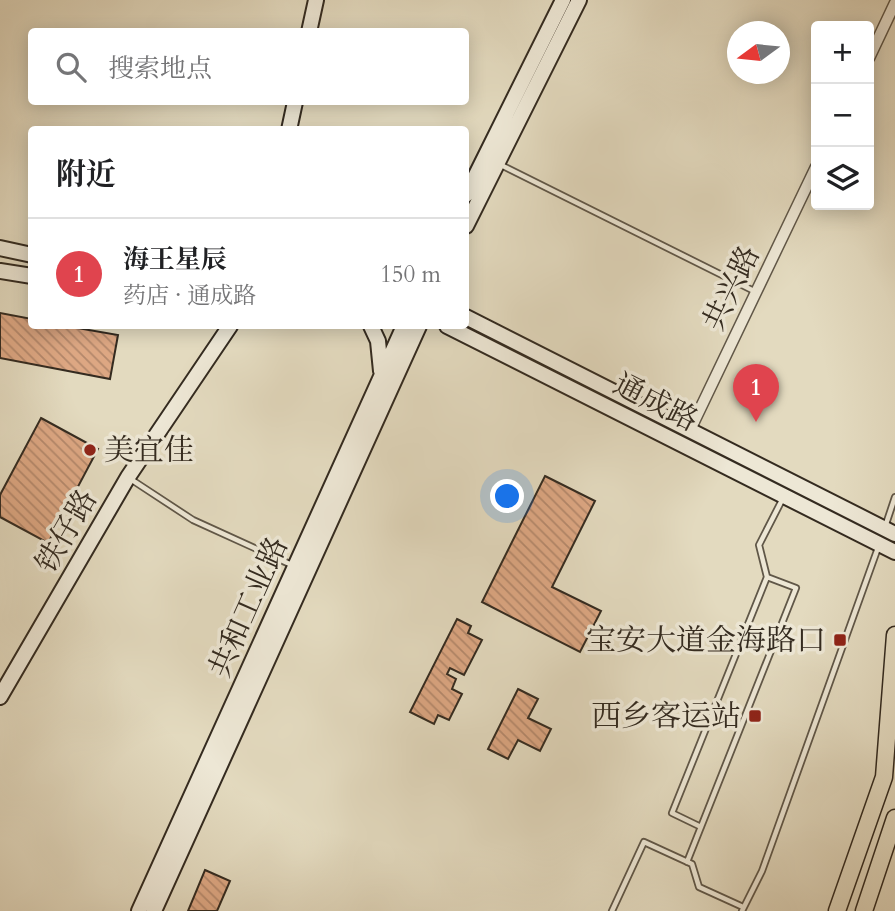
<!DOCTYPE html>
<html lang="zh">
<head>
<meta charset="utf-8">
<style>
	:root { --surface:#fff; --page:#f6f6f6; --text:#202124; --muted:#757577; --line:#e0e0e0; --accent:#8f2418 }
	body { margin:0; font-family:Cardo,"Noto Serif SC",serif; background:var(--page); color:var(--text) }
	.controls { position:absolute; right:21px; top:21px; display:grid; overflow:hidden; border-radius:7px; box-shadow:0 4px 18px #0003 }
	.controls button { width:63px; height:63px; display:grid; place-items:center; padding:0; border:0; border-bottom:2px solid var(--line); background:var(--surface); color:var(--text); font:35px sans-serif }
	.compass { position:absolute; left:727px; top:21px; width:63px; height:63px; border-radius:50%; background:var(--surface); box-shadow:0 4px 18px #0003; rotate:255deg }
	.you { position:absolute; left:508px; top:497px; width:24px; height:24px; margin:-18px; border:5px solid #fff; border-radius:50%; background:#1a73e8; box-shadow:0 0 0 10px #1a73e833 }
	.badge { display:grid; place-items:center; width:46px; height:46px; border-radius:50%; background:var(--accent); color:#fff; font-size:23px; font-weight:700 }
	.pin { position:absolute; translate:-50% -58px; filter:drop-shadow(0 2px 4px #0008) }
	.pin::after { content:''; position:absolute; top:37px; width:24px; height:21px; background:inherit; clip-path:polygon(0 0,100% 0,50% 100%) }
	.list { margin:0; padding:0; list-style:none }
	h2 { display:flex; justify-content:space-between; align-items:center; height:91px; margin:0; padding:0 28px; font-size:30px }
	h2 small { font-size:23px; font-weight:400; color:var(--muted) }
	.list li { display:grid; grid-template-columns:46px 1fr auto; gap:21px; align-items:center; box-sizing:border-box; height:112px; padding:0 28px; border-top:2px solid var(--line) }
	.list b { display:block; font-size:26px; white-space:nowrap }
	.list p { margin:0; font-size:23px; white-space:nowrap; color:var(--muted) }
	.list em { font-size:23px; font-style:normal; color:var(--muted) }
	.icon { flex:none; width:38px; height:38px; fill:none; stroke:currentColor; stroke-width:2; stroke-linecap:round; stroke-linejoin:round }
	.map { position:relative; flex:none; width:895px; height:911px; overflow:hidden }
	.search { position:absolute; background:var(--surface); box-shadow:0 4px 18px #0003; left:28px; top:28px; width:441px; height:77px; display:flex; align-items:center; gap:18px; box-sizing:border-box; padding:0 24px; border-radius:7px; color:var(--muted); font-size:26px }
	.panel { position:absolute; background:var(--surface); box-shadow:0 4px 18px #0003; left:28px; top:126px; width:441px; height:203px; border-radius:7px }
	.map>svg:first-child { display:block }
	.building { fill:url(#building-back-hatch); stroke:#342b20; stroke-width:2 }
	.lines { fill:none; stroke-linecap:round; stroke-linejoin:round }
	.lane-casing { stroke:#605748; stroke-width:8 }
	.street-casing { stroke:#605748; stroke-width:13 }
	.secondary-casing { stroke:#342b20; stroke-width:18 }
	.primary-casing { stroke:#342b20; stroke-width:19 }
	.lane { stroke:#ede7d5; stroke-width:4.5 }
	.street { stroke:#ede7d5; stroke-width:10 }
	.secondary { stroke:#ede7d5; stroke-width:14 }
	.primary { stroke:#e3dabf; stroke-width:16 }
	.poi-dot { fill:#8f2418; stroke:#ede7d5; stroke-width:2.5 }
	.labels { text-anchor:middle; stroke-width:7; stroke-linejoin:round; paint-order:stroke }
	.street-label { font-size:30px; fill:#342b20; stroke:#ede7d5 }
	.poi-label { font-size:30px; fill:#342b20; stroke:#ede7d5; text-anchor:end }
</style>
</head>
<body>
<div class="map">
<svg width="895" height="911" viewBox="0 0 895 911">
	<defs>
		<pattern id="building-back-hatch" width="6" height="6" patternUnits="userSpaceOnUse" patternTransform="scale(1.75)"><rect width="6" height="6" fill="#dda783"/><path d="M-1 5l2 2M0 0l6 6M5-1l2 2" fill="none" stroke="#b4886b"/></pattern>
	</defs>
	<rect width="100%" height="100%" fill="#e3dabf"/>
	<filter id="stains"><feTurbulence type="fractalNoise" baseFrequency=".00286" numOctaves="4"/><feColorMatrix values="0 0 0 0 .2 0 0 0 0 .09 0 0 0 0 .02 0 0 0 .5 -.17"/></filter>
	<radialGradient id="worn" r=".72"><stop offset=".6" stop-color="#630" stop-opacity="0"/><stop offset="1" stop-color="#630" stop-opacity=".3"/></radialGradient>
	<!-- building -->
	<path class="building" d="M 0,313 L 32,319 L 32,326 L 66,326 L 118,335 L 110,379 L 0,358 Z
		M 41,418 L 98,449 L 48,543 L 0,517 L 0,495 Z
		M 545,476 L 595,501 L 552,587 L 601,611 L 580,652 L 482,602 Z
		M 457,619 L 471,626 L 468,633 L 482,640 L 464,675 L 450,668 L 447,674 L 456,679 L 452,689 L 462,694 L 449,720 L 438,715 L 434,724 L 410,712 Z
		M 518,689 L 538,699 L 528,718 L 551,729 L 540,751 L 518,740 L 508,759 L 488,749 Z
		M 205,870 L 230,881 L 217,911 L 188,911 Z"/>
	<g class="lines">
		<defs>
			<path id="lane" d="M 501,165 L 756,292
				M 129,478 L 193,520 L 294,566
				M 885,527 L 895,497
				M 701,827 L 672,813 L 767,577
				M 687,862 L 796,588 L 767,577 L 759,545 L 782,500
				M 612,911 L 644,842 L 692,864 L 699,887 L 743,907
				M 742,911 L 762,871 L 879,545"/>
			<path id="street" d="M 869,58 L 895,3
				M 690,430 L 816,167"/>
			<path id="secondary" d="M 309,32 L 316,0
				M 289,130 L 295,102
				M 466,195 L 563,0
				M 466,226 L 579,0
				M 0,248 L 32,255
				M 0,271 L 32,276
				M 466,317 L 895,534
				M 371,326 L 378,341 L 381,371
				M 447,326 L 895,552
				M 0,697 L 128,477 L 230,326
				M 139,911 L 404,326
				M 154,911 L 419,326"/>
			<path id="primary" d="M 837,911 L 884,777 L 895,635
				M 864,911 L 895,818"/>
		</defs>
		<!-- lane casing -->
		<use href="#lane" class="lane-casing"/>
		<!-- street casing -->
		<use href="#street" class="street-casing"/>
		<!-- secondary casing -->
		<use href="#secondary" class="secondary-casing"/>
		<!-- primary casing -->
		<use href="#primary" class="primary-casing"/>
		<!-- lane -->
		<use href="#lane" class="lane"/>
		<!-- street -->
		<use href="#street" class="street"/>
		<!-- secondary -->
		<use href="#secondary" class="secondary"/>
		<!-- primary -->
		<use href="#primary" class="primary"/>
	</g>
	<!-- markers -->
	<g class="poi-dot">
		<circle cx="90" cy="450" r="7"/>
		<rect x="833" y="633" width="14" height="14" rx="3.5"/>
		<rect x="748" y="709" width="14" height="14" rx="3.5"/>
	</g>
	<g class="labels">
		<!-- street labels -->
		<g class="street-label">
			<text transform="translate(731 288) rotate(-64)" y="10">共兴路</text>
			<text transform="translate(656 402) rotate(27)" y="10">通成路</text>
			<text transform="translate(66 531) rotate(-60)" y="10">铁仔路</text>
			<text transform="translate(248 607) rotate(-66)" y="10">共和工业路</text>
		</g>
		<!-- poi labels -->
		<g class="poi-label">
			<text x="104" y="460" text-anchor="start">美宜佳</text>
			<text x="826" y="650">宝安大道金海路口</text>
			<text x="741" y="726">西乡客运站</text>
		</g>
	</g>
	<rect width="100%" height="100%" filter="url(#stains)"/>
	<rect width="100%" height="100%" fill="url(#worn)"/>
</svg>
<div class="controls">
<button>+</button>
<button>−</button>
<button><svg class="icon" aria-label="layers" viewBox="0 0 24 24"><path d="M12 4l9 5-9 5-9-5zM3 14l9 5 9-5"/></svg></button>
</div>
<svg class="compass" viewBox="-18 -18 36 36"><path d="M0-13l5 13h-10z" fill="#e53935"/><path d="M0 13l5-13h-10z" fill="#757577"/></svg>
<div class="you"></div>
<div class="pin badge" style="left:756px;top:422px;background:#e0444e">1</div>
<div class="search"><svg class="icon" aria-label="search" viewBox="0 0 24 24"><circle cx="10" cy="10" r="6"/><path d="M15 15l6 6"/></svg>搜索地点</div>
<section class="panel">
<h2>附近<small></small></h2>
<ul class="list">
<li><span class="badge" style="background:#e0444e">1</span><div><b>海王星辰</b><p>药店 · 通成路</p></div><em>150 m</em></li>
</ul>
</section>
</div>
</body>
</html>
